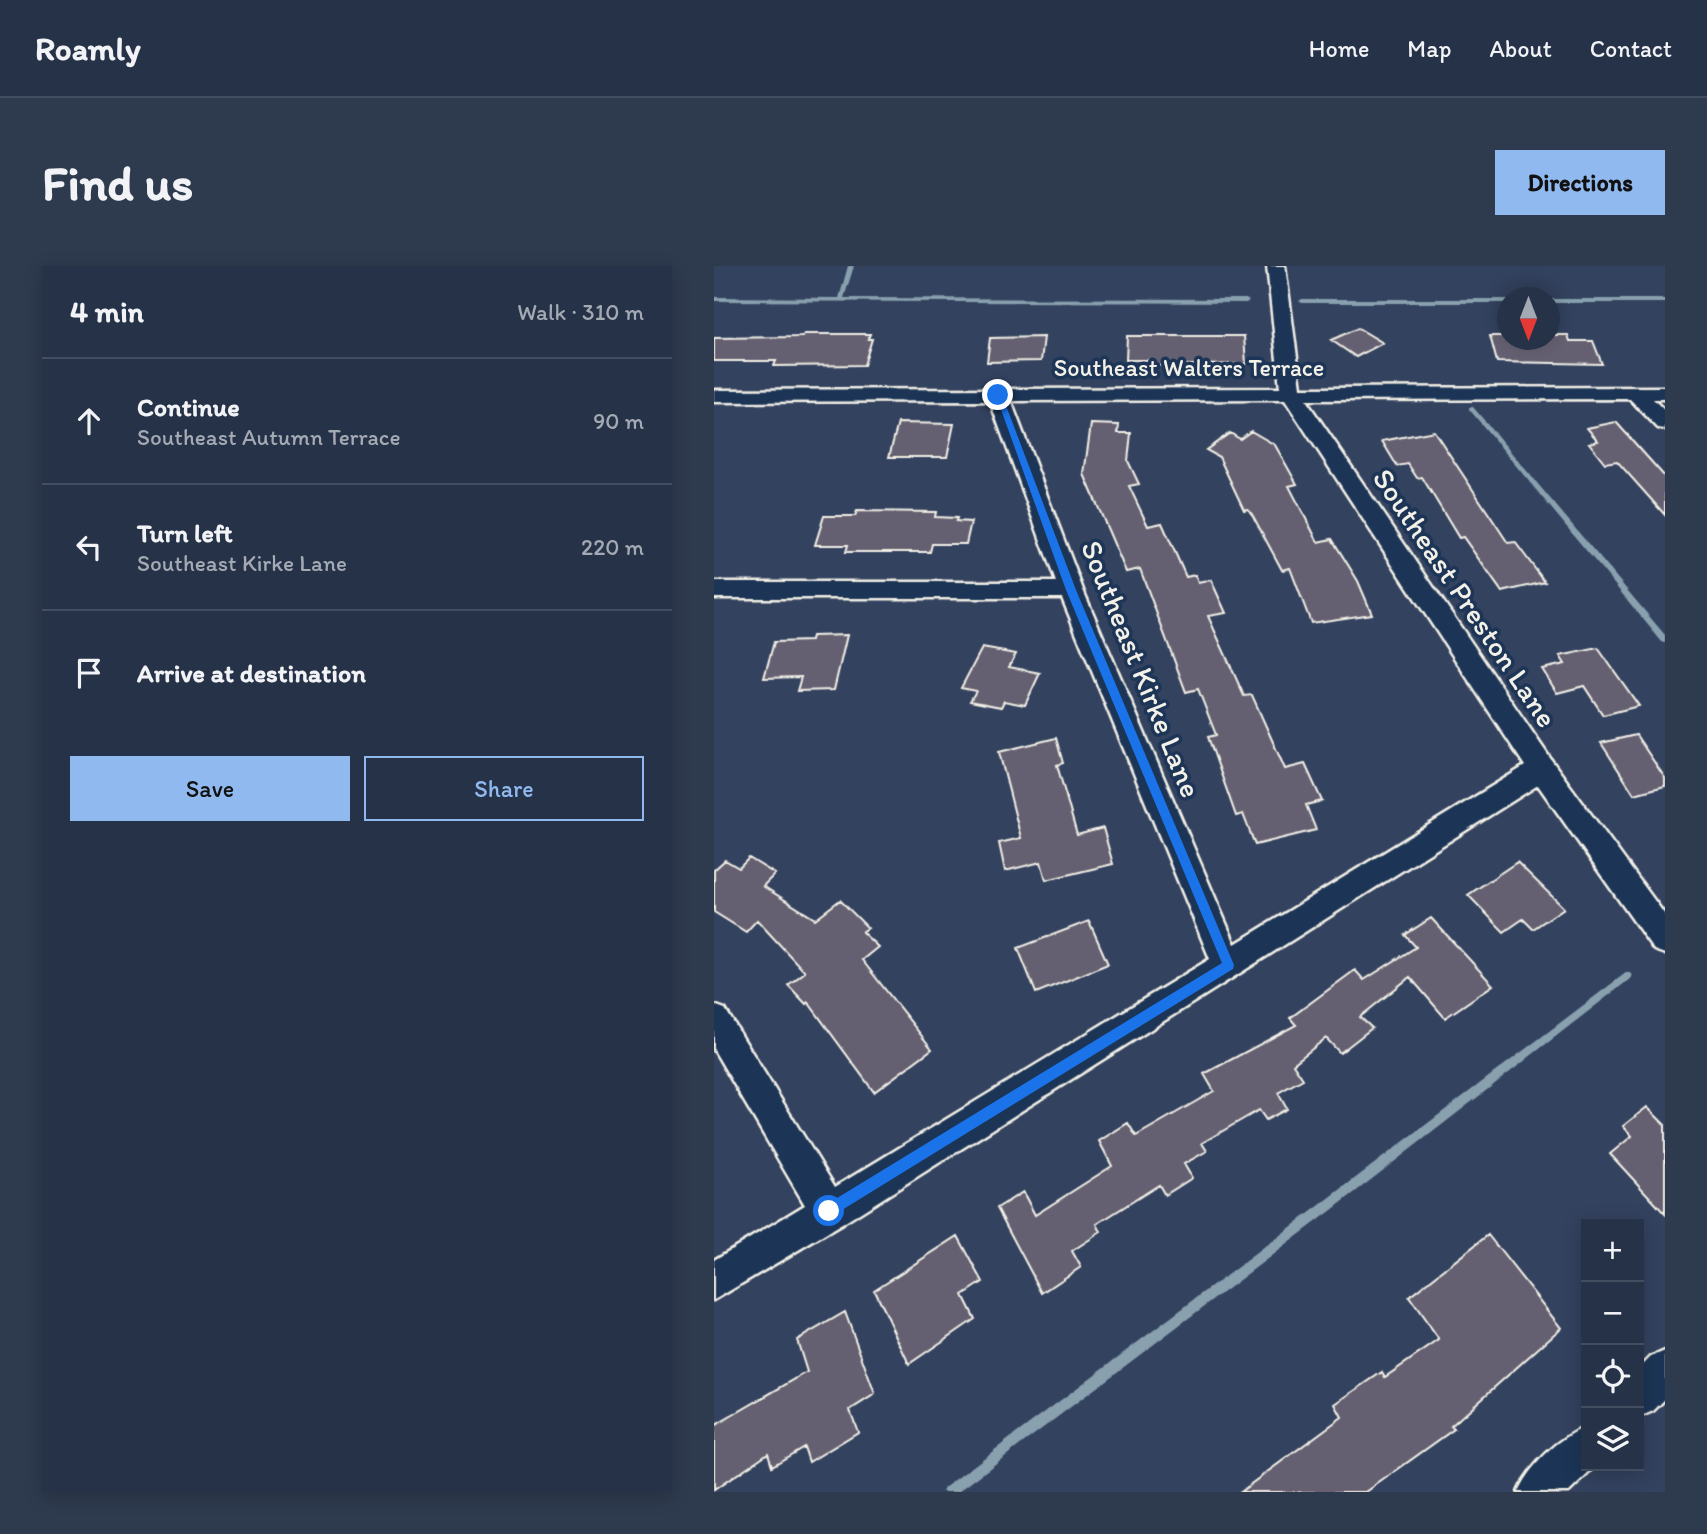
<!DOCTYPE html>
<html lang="en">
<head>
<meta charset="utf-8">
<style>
	:root { --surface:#263247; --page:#2e3a4e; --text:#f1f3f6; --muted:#a4aab4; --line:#424d60; --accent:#90b9f0 }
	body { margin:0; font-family:Itim,sans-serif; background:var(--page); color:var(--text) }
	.controls { position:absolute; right:21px; bottom:21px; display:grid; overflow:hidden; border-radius:0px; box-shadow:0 4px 18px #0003 }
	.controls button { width:63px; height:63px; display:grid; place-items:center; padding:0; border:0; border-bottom:2px solid var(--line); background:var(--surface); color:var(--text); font:35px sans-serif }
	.compass { position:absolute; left:783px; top:21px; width:63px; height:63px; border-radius:50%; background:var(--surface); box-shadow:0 4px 18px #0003; rotate:180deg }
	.stop { position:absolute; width:21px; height:21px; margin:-16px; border:5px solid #1a73e8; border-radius:50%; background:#fff }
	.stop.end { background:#1a73e8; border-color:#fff; box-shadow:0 2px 7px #0008 }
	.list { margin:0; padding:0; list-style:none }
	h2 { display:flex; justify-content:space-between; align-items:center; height:91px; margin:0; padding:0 28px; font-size:30px }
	h2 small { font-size:23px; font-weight:400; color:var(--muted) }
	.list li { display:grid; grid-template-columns:46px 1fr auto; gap:21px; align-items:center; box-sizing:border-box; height:126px; padding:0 28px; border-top:2px solid var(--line) }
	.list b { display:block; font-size:26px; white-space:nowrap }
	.list p { margin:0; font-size:23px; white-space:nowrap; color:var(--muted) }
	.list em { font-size:23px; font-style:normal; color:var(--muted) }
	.actions { display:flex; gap:14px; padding:21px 28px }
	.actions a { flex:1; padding:16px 0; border:2px solid var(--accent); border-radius:0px; text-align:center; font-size:24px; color:var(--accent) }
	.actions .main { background:var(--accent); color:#111 }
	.icon { flex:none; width:38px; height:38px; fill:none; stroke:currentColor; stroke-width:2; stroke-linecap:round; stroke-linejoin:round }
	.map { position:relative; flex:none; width:951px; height:1226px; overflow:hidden; border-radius:0px }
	header { display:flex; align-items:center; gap:42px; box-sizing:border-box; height:98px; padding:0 35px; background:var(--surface); border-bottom:2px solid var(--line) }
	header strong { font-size:33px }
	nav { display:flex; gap:38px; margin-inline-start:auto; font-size:24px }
	.intro { display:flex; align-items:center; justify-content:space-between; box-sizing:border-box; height:168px; padding:0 42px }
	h1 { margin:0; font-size:49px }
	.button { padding:18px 32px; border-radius:0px; background:var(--accent); color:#111; font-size:24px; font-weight:700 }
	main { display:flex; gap:42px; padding:0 42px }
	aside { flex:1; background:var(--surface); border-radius:0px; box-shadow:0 4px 18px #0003 }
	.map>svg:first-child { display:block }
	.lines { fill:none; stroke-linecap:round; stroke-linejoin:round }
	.stream { fill:#89a1af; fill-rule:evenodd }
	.building { fill:#656171; stroke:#f4f1e8; stroke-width:2 }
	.minor-casing { stroke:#f4f1e8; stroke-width:5 }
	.minor { fill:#1d3557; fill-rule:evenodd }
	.route { fill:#1a73e8 }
	.labels { text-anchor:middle; stroke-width:7; stroke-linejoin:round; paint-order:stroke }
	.far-street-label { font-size:24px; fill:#f4f1e8; stroke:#1d3557 }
	.street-label { font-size:30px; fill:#f4f1e8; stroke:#1d3557 }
</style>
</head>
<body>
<header>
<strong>Roamly</strong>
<nav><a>Home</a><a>Map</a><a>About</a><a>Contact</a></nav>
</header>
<div class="intro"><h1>Find us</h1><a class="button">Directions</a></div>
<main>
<aside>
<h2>4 min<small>Walk · 310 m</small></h2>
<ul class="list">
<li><svg class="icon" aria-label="ahead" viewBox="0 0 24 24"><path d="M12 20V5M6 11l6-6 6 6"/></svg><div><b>Continue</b><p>Southeast Autumn Terrace</p></div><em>90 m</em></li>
<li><svg class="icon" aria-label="left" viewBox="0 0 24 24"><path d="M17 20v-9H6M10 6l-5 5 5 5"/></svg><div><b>Turn left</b><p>Southeast Kirke Lane</p></div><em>220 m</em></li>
<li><svg class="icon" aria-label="arrive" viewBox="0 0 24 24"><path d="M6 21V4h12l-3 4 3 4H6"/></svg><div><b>Arrive at destination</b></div></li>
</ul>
<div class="actions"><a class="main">Save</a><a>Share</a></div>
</aside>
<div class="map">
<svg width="951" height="1226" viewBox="0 0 951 1226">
	<rect width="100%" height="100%" fill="#33425f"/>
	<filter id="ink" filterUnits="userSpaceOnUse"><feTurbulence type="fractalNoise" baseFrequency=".0143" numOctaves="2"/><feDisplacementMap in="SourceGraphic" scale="14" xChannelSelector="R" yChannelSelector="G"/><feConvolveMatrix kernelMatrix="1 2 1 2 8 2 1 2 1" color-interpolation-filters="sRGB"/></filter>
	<g filter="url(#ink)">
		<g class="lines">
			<!-- stream -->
			<path class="stream" d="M 134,0 L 140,0 L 130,32 L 532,33 L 535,35 L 532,37 L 0,35 L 0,31 L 125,32 Z
				M 794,33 L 794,37 L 588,37 L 585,35 L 588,33 Z
				M 836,33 L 951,33 L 951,37 L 836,37 Z
				M 755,141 L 759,141 L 951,369 L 951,377 L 948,376 L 755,143 Z
				M 913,706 L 916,707 L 918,710 L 916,713 L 618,944 L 244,1226 L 228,1226 L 230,1222 L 610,936 Z"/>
		</g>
		<!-- building -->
		<path class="building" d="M 644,62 L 669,77 L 642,91 L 617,74 Z
			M 90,68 L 156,68 L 154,73 L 158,73 L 150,99 L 60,100 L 62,95 L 0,95 L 0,72 L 89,71 Z
			M 836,69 L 854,69 L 856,75 L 879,75 L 888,98 L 783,96 L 776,70 L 794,70 L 794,74 L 836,74 Z
			M 413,70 L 530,70 L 532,98 L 435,100 L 435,94 L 412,94 Z
			M 330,71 L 327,95 L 273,96 L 276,72 Z
			M 902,156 L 951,211 L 951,249 L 903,195 L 891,197 L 875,177 L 884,175 L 873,162 Z
			M 184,157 L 240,158 L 233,191 L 175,191 Z
			M 377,158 L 405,159 L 404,167 L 417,167 L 414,195 L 425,218 L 415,220 L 434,260 L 448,257 L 472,311 L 481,309 L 484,317 L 497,314 L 512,347 L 494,350 L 530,430 L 538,429 L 571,503 L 591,498 L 608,535 L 592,539 L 602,564 L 541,579 L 529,548 L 522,550 L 494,471 L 502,469 L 484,423 L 472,426 L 426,303 L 412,306 L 370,208 Z
			M 537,165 L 561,179 L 583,218 L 575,220 L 604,276 L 618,273 L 644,315 L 658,348 L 597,357 L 576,302 L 568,304 L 539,250 L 534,243 L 530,244 L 505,191 L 492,184 L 516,167 L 526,173 Z
			M 720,165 L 794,277 L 801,276 L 831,316 L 788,326 L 749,271 L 745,272 L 708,211 L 703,212 L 694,198 L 683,200 L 668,175 Z
			M 143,245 L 222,246 L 221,251 L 243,252 L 242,255 L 257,256 L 252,278 L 218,278 L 216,286 L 132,286 L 134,279 L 101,279 L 110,250 L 141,250 Z
			M 133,369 L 120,424 L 83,425 L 87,411 L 50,412 L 60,376 L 97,375 L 98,370 Z
			M 268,382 L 302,388 L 295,401 L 326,407 L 311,439 L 290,435 L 287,441 L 256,435 L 262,425 L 247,422 Z
			M 884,382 L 925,440 L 889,449 L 870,420 L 843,427 L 828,403 L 851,398 L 846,390 Z
			M 922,469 L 951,512 L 951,520 L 920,528 L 887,477 Z
			M 342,472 L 349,497 L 343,499 L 363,569 L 389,562 L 399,598 L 332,614 L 327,596 L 291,605 L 285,577 L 307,572 L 285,486 Z
			M 35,592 L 61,608 L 49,620 L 101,653 L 126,634 L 154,662 L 148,666 L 164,681 L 148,694 L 218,783 L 160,826 L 94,736 L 92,738 L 74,719 L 91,706 L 43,654 L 32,666 L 0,646 L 0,604 L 11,594 L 25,602 Z
			M 803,596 L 850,642 L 819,663 L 809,653 L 790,666 L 754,629 Z
			M 717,652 L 779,719 L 731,752 L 696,711 L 646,751 L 658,762 L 626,787 L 612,772 L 579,798 L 589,813 L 564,827 L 573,843 L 552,854 L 545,844 L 488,877 L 493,885 L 470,898 L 478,912 L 451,929 L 445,919 L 383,958 L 387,966 L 358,985 L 367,1001 L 328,1027 L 283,942 L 309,926 L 321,949 L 398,900 L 385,875 L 414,857 L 422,870 L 500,825 L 490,808 L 582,759 L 576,752 L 641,704 L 650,714 L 702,681 L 691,669 Z
			M 375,655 L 394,698 L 322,727 L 304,682 Z
			M 933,841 L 951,859 L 951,948 L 896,888 L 918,870 L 909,860 Z
			M 774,969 L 847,1062 L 737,1160 L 740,1163 L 652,1226 L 526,1226 L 628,1151 L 621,1138 L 668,1106 L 671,1111 L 725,1074 L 695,1031 Z
			M 244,970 L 269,1016 L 249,1029 L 261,1053 L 195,1098 L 160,1024 Z
			M 131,1046 L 161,1128 L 136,1144 L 144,1166 L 95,1196 L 90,1181 L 58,1200 L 54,1187 L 0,1224 L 0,1160 L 93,1106 L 83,1074 Z"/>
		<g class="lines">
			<defs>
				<path id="minor" d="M 553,0 L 571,0 L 587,122 L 951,121 L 951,133 L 939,133 L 951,145 L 951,163 L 944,162 L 916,133 L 592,134 L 838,495 L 951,649 L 951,688 L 940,684 L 824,519 L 128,958 L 0,1034 L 0,994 L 91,939 L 0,784 L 0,739 L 11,743 L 121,921 L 496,693 L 348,332 L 0,332 L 0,316 L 342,316 L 276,135 L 0,136 L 0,124 L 566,122 ZM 571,134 L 811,500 L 521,678 L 369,324 L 297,135 Z
					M 951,1085 L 951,1133 L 939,1145 L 925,1151 L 925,1103 L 937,1091 Z
					M 872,1161 L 872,1200 L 882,1200 L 855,1226 L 804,1226 C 815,1200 846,1171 872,1161 Z"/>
			</defs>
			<!-- minor casing -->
			<use href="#minor" class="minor-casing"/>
			<!-- minor -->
			<use href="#minor" class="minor"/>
		</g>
	</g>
	<!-- route -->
	<path class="route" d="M 281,127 L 288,129 L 362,324 L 520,699 L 519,703 L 115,952 L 110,950 L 110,940 L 508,697 L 352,324 Z"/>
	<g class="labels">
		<!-- far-street labels -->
		<g class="far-street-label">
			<text x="475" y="110">Southeast Walters Terrace</text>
		</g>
		<!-- street labels -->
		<g class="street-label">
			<text transform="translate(751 332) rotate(56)" y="10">Southeast Preston Lane</text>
			<text transform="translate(427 403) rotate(68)" y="10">Southeast Kirke Lane</text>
		</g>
	</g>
</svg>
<div class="controls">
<button>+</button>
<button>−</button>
<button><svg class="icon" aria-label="locate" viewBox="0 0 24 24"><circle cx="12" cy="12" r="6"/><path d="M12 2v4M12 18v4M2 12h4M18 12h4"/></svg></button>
<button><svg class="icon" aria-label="layers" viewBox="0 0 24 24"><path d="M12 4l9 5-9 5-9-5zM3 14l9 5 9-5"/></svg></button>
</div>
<svg class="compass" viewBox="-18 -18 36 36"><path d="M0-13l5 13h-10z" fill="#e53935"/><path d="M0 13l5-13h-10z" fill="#a4aab4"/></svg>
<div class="stop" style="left:115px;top:945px"></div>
<div class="stop end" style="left:284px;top:129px"></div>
</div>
</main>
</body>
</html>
